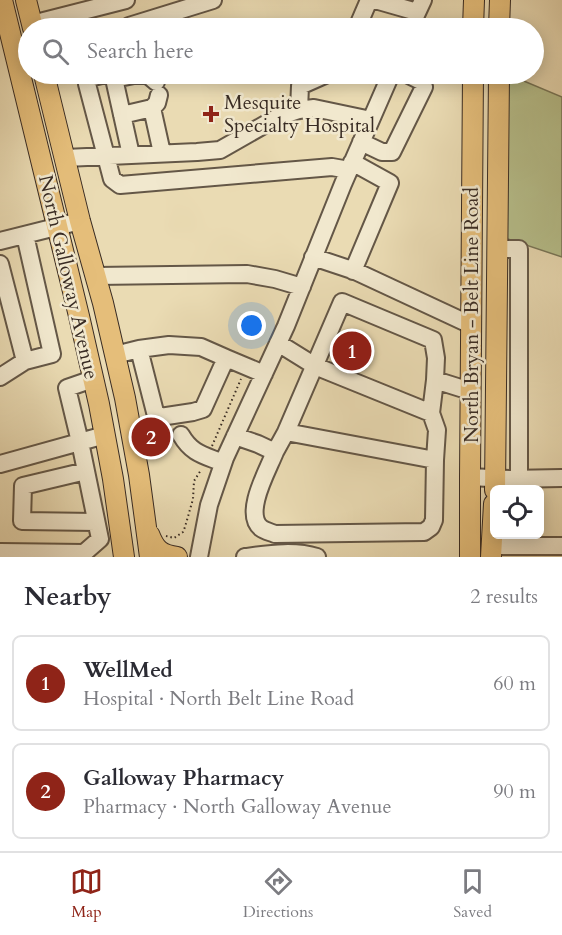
<!DOCTYPE html>
<html lang="en">
<head>
<meta charset="utf-8">
<style>
	:root { --surface:#fff; --page:#f7f7f7; --text:#2b2b33; --muted:#7c7c81; --line:#e1e1e2; --accent:#8f2418 }
	body { margin:0; font-family:Cardo,serif; background:var(--page); color:var(--text) }
	.controls { position:absolute; right:18px; bottom:18px; display:grid; overflow:hidden; border-radius:9px; box-shadow:0 3px 15px #0003 }
	.controls button { width:54px; height:54px; display:grid; place-items:center; padding:0; border:0; border-bottom:2px solid var(--line); background:var(--surface); color:var(--text); font:30px sans-serif }
	.you { position:absolute; left:252px; top:326px; width:21px; height:21px; margin:-15px; border:4px solid #fff; border-radius:50%; background:#1a73e8; box-shadow:0 0 0 9px #1a73e833 }
	.badge { display:grid; place-items:center; width:39px; height:39px; border-radius:50%; background:var(--accent); color:#fff; font-size:20px; font-weight:700 }
	.pin { position:absolute; translate:-50% -50%; border:3px solid #fff; box-shadow:0 2px 6px #0006 }
	.list { margin:0; padding:0; list-style:none }
	h2 { display:flex; justify-content:space-between; align-items:center; height:78px; margin:0; padding:0 24px; font-size:26px }
	h2 small { font-size:20px; font-weight:400; color:var(--muted) }
	.list li { display:grid; grid-template-columns:39px 1fr auto; gap:18px; align-items:center; box-sizing:border-box; height:96px; margin:0 12px 12px; padding:0 12px; border:2px solid var(--line); border-radius:9px }
	.list b { display:block; font-size:22px; white-space:nowrap }
	.list p { margin:0; font-size:20px; white-space:nowrap; color:var(--muted) }
	.list em { font-size:20px; font-style:normal; color:var(--muted) }
	.icon { flex:none; width:33px; height:33px; fill:none; stroke:currentColor; stroke-width:2; stroke-linecap:round; stroke-linejoin:round }
	.map { position:relative; flex:none; width:562px; height:557px; overflow:hidden }
	.search { position:absolute; background:var(--surface); box-shadow:0 3px 15px #0003; left:18px; right:18px; top:18px; height:66px; display:flex; align-items:center; gap:15px; box-sizing:border-box; padding:0 21px; border-radius:33px; color:var(--muted); font-size:22px }
	.sheet { height:294px; background:var(--surface) }
	nav { display:flex; justify-content:space-around; align-items:center; box-sizing:border-box; height:84px; border-top:2px solid var(--line); background:var(--surface); font-size:16px; color:var(--muted) }
	nav a { display:grid; justify-items:center; gap:3px }
	nav .on { color:var(--accent) }
	.map>svg:first-child { display:block }
	.green { fill:#b7c08c; stroke:#787658; stroke-width:1.5 }
	.lines { fill:none; stroke-linecap:round; stroke-linejoin:round }
	.minor-casing { stroke:#645747; stroke-width:20 }
	.major-casing { stroke:#382b23; stroke-width:22 }
	.path { stroke:#382b23; stroke-width:2; stroke-dasharray:1.5 3; stroke-linecap:butt }
	.minor { stroke:#f1e8ce; stroke-width:16 }
	.major { stroke:#e5be7a; stroke-width:20 }
	.poi-dot { fill:#8f2418; stroke:#f1e8ce; stroke-width:2 }
	.labels { text-anchor:middle; stroke-width:5; stroke-linejoin:round; paint-order:stroke }
	.poi-label { font-size:20px; fill:#382b23; stroke:#f1e8ce; text-anchor:start }
	.street-label { font-size:20px; fill:#382b23; stroke:#f1e8ce }
</style>
</head>
<body>
<div class="map">
<svg width="562" height="557" viewBox="0 0 562 557">
	<rect width="100%" height="100%" fill="#eadbb3"/>
	<filter id="stains"><feTurbulence type="fractalNoise" baseFrequency=".00333" numOctaves="4"/><feColorMatrix values="0 0 0 0 .2 0 0 0 0 .09 0 0 0 0 .02 0 0 0 .5 -.17"/></filter>
	<radialGradient id="worn" r=".72"><stop offset=".6" stop-color="#630" stop-opacity="0"/><stop offset="1" stop-color="#630" stop-opacity=".3"/></radialGradient>
	<!-- green -->
	<path class="green" d="M 507,74 L 562,97 L 562,257 L 505,238 Z"/>
	<g class="lines">
		<defs>
			<path id="minor" d="M 375,0 L 417,12
				M 32,24 L 126,0
				M 127,28 L 129,26 L 213,0
				M 357,28 L 369,0
				M 410,28 L 423,0
				M 106,74 L 89,78 L 87,84 L 112,179 L 120,185 L 332,167 L 349,170
				M 141,74 L 149,76 L 156,82
				M 114,79 L 139,74
				M 152,108 L 157,103 L 159,95
				M 299,110 L 300,86 L 327,74
				M 122,115 L 152,108 L 162,153
				M 361,142 L 382,152 L 392,152 L 424,87 L 421,81 L 407,74
				M 131,155 L 197,152 L 220,150 L 278,117 L 299,110 L 314,108 L 371,120
				M 65,158 L 131,155 L 113,74
				M 352,162 L 390,183 L 353,271
				M 0,241 L 80,221
				M 498,249 L 519,249 L 519,479
				M 313,257 L 355,271 L 471,325
				M 0,264 L 25,361
				M 96,276 L 247,274 L 275,279 L 302,287
				M 278,343 L 315,366 L 431,413 L 435,380 L 470,391
				M 139,349 L 169,345 L 201,347 L 226,358
				M 115,355 L 139,349 L 155,412 L 160,417 L 193,412 L 203,409 L 226,358 L 264,374
				M 0,377 L 25,361 L 52,354 L 25,235
				M 431,413 L 437,430 L 435,460
				M 286,432 L 342,302 L 433,340 L 436,358 L 435,380
				M 181,435 C 192,454 204,455 223,463
				M 235,436 L 258,444 L 275,452 C 268,470 243,513 261,528 C 265,531 270,532 275,534 L 424,532 L 431,527 L 434,520 L 435,460 L 286,432 L 275,452
				M 0,464 L 105,435
				M 86,471 L 23,486 L 22,521 L 96,522
				M 470,477 L 509,479 L 562,478
				M 492,546 L 562,546
				M 0,552 L 84,553 L 100,539 L 80,442 L 67,388 L 93,379
				M 199,557 L 209,505 L 225,458 L 286,326 L 343,184 L 391,74
				M 245,557 C 269,554 294,550 317,557"/>
			<path id="major" d="M 2,0 L 79,316 L 99,404 L 113,479 L 124,557
				M 26,0 L 33,28
				M 473,28 L 474,0
				M 499,28 L 500,0
				M 44,74 L 80,221 L 103,303 L 125,398 L 139,475 L 150,557
				M 495,490 L 499,74
				M 149,534 C 155,549 160,555 177,557
				M 470,557 L 470,477 L 473,74
				M 491,557 L 494,504"/>
		</defs>
		<!-- minor casing -->
		<use href="#minor" class="minor-casing"/>
		<!-- major casing -->
		<use href="#major" class="major-casing"/>
		<!-- path -->
		<path class="path" d="M 212,446 L 241,379
			M 166,536 L 174,538 L 183,532 L 185,527 L 193,499 L 194,481 L 201,470"/>
		<!-- minor -->
		<use href="#minor" class="minor"/>
		<!-- major -->
		<use href="#major" class="major"/>
	</g>
	<!-- markers -->
	<path class="poi-dot" d="M208 105h6v6h6v6h-6v6h-6v-6h-6v-6h6z"/>
	<g class="labels">
		<!-- poi labels -->
		<g class="poi-label">
			<text x="224" y="109">Mesquite<tspan x="224" dy="23">Specialty Hospital</tspan></text>
		</g>
		<!-- street labels -->
		<g class="street-label">
			<text transform="translate(69 277) rotate(77)" y="7">North Galloway Avenue</text>
			<text transform="translate(471 315) rotate(-90)" y="7">North Bryan - Belt Line Road</text>
		</g>
	</g>
	<rect width="100%" height="100%" filter="url(#stains)"/>
	<rect width="100%" height="100%" fill="url(#worn)"/>
</svg>
<div class="controls">
<button><svg class="icon" aria-label="locate" viewBox="0 0 24 24"><circle cx="12" cy="12" r="6"/><path d="M12 2v4M12 18v4M2 12h4M18 12h4"/></svg></button>
</div>
<div class="you"></div>
<div class="pin badge" style="left:352px;top:351px">1</div>
<div class="pin badge" style="left:151px;top:437px">2</div>
<div class="search"><svg class="icon" aria-label="search" viewBox="0 0 24 24"><circle cx="10" cy="10" r="6"/><path d="M15 15l6 6"/></svg>Search here</div>
</div>
<section class="sheet">
<h2>Nearby<small>2 results</small></h2>
<ul class="list">
<li><span class="badge">1</span><div><b>WellMed</b><p>Hospital · North Belt Line Road</p></div><em>60 m</em></li>
<li><span class="badge">2</span><div><b>Galloway Pharmacy</b><p>Pharmacy · North Galloway Avenue</p></div><em>90 m</em></li>
</ul>
</section>
<nav>
<a class="on"><svg class="icon" aria-label="map" viewBox="0 0 24 24"><path d="M3 6l6-2 6 2 6-2v14l-6 2-6-2-6 2zM9 4v14M15 6v14"/></svg>Map</a>
<a><svg class="icon" aria-label="directions" viewBox="0 0 24 24"><path d="M12 3l9 9-9 9-9-9zM9 14v-3h6M13 9l2 2-2 2"/></svg>Directions</a>
<a><svg class="icon" aria-label="saved" viewBox="0 0 24 24"><path d="M7 4h10v16l-5-4-5 4z"/></svg>Saved</a>
</nav>
</body>
</html>
